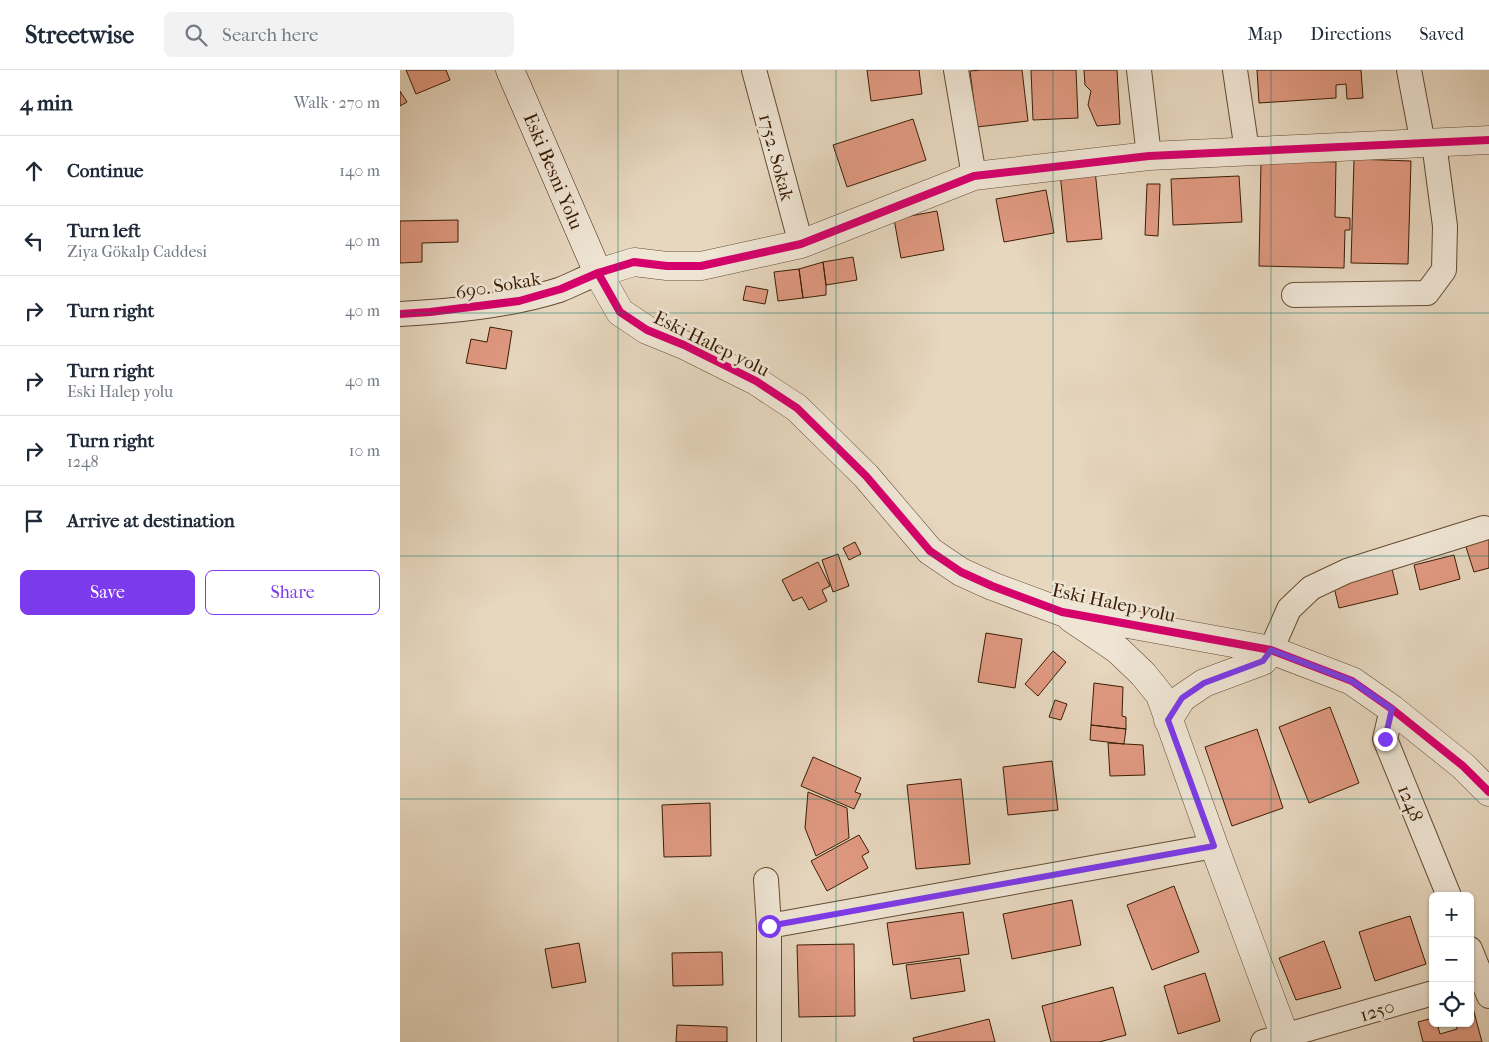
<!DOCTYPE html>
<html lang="en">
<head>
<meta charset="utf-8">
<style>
	:root { --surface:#fff; --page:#f2f2f3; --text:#1f2937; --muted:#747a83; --line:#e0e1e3; --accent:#7c3aed }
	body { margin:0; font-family:"IM FELL French Canon",serif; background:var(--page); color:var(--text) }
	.controls { position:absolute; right:15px; bottom:15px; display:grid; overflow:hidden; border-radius:8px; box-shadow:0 1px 4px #0004 }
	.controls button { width:45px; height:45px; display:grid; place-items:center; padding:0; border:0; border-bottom:1px solid var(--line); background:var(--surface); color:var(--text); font:25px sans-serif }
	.stop { position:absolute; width:15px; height:15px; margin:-11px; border:4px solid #7c3aed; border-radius:50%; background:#fff }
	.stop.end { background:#7c3aed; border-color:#fff; box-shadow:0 1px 5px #0008 }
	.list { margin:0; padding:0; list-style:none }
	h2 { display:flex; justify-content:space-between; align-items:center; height:65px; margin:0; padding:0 20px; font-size:21px }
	h2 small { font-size:16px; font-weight:400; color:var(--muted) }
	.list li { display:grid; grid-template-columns:32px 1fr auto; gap:15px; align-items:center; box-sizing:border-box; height:70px; padding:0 20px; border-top:1px solid var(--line) }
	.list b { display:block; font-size:19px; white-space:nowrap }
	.list p { margin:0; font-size:16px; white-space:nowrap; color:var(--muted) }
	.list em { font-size:16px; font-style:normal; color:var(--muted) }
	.actions { display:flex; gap:10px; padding:15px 20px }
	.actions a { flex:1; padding:11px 0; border:1px solid var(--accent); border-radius:8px; text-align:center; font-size:18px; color:var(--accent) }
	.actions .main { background:var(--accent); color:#fff }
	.icon { flex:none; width:28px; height:28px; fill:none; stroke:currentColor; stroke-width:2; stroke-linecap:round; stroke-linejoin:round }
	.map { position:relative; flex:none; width:1089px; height:972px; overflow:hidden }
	header { display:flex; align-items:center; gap:30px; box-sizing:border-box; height:70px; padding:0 25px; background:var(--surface); border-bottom:1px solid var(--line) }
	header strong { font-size:24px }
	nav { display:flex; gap:28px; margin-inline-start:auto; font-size:18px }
	.search { width:350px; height:45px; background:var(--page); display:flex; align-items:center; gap:12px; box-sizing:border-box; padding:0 18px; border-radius:8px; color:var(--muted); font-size:19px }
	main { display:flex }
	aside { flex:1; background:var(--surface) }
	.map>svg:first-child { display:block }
	.building { fill:#e09981; stroke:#3a1d03 }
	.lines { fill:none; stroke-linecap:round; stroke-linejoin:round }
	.minor-casing { stroke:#654c32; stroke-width:26 }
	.tertiary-casing { stroke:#654c32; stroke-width:29 }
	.secondary-casing { stroke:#3a1d03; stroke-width:29 }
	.minor { stroke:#efe5d5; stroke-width:24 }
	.tertiary { stroke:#efe5d5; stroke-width:28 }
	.secondary { stroke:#efe5d5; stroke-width:28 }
	.cycleway-casing { stroke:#efe5d5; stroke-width:11 }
	.cycleway { stroke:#d6006c; stroke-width:8 }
	.route { stroke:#7c3aed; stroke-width:6 }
	.grid { fill:none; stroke:#0f766e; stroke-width:1; stroke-opacity:0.55 }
	.labels { text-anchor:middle; stroke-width:5; stroke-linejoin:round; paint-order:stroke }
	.street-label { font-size:19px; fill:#3a1d03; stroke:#efe5d5 }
</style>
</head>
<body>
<header>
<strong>Streetwise</strong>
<div class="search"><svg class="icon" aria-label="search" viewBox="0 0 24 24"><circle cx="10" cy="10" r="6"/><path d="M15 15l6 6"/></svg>Search here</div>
<nav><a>Map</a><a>Directions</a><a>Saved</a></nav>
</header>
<main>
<aside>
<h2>4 min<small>Walk · 270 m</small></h2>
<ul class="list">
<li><svg class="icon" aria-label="ahead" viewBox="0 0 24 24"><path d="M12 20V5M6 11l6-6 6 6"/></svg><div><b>Continue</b></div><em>140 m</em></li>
<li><svg class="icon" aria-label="left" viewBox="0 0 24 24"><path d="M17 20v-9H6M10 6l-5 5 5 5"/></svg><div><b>Turn left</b><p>Ziya Gökalp Caddesi</p></div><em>40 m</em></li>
<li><svg class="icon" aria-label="right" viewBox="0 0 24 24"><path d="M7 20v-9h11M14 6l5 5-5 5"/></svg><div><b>Turn right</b></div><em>40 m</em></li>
<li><svg class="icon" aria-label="right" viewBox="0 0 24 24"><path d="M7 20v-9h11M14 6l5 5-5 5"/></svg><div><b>Turn right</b><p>Eski Halep yolu</p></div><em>40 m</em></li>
<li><svg class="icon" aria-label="right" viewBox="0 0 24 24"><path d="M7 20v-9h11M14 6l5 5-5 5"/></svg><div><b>Turn right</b><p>1248</p></div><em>10 m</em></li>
<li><svg class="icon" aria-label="arrive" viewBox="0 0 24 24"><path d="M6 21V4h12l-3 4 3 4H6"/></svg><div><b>Arrive at destination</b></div></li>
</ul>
<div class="actions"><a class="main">Save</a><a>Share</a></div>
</aside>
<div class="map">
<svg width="1089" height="972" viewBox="0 0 1089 972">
	<rect width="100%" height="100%" fill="#e7d7bf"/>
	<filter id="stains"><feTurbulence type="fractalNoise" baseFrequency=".004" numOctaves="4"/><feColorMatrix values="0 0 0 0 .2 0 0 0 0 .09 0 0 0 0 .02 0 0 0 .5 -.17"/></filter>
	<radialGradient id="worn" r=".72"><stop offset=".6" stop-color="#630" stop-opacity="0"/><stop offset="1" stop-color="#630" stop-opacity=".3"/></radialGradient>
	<!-- building -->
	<path class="building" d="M 6,0 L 46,0 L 50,10 L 16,24 Z
		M 467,0 L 519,0 L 522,24 L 471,31 Z
		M 581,0 L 622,0 L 628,51 L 577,57 L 570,1 Z
		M 631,0 L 676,0 L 678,48 L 633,50 Z
		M 684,0 L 717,0 L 720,54 L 697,56 L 688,35 L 691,21 L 685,15 Z
		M 857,0 L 961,0 L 963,28 L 947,29 L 946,14 L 936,15 L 936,28 L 859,33 Z
		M 0,21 L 7,32 L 0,36 Z
		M 513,49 L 526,90 L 447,117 L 433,75 Z
		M 954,89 L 1011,91 L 1008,194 L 951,193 Z
		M 861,90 L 936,92 L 935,147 L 950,148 L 950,160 L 945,160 L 944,198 L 859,196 Z
		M 695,100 L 702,169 L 667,172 L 660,103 Z
		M 839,106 L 842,152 L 773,155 L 771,109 Z
		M 747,114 L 760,114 L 758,166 L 745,165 Z
		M 646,120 L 654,163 L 604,172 L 596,129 Z
		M 537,141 L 544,180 L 501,188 L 494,149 Z
		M 58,150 L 58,172 L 22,173 L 22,192 L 0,193 L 0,151 Z
		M 453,187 L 457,210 L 426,215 L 423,192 Z
		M 423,192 L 426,215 L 426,225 L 403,228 L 399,199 Z
		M 399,199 L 403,228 L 378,231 L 374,202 Z
		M 346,216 L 368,220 L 365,234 L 343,230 Z
		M 90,257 L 112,261 L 106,299 L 66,293 L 71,269 L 87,272 Z
		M 1089,466 L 1089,498 L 1074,502 L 1065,474 Z
		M 455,472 L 461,484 L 449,490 L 443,478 Z
		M 438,484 L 449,516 L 433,522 L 422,490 Z
		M 1054,485 L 1060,509 L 1020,520 L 1014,495 Z
		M 418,492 L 430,516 L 422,520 L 427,531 L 409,540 L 402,527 L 393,531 L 382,510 Z
		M 992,499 L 998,524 L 939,538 L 933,513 Z
		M 586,563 L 622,569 L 615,618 L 578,612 Z
		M 653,581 L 666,592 L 638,626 L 625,614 Z
		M 694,613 L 723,617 L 722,646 L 726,647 L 726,659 L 691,655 Z
		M 655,630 L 667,634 L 661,650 L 649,647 Z
		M 930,637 L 959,713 L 909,733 L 879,657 Z
		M 691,655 L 726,659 L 724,674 L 690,670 Z
		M 857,659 L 883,738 L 832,756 L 805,677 Z
		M 708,673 L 743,675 L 745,705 L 710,706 Z
		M 413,687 L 461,708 L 455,722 L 461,724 L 454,739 L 401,716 Z
		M 652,691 L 658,740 L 608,745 L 603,697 Z
		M 561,709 L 570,794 L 516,799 L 507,715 Z
		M 408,722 L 447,738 L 449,768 L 416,786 L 405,758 Z
		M 310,733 L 311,786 L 264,787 L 262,735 Z
		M 459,765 L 469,782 L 462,786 L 468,798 L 427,821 L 411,791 Z
		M 774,816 L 799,882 L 752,900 L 727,835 Z
		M 672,830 L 681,875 L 612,889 L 603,844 Z
		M 563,842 L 569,884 L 493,895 L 487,853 Z
		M 1010,846 L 1026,894 L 975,911 L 959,862 Z
		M 924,871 L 941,918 L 896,930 L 879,888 Z
		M 179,873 L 186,912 L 152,918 L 145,879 Z
		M 454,874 L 455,946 L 399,947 L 397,875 Z
		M 322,882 L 323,915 L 273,916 L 272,883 Z
		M 560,888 L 565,921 L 511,929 L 506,895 Z
		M 805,903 L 820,951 L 778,964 L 764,916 Z
		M 713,917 L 726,965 L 699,972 L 651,972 L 642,936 Z
		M 1070,938 L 1073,938 L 1082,972 L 1023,972 L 1018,952 L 1033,948 L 1033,953 L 1037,953 L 1040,964 L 1057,959 L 1056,953 L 1070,953 Z
		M 589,949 L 595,972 L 514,972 L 513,968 Z
		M 277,955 L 327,957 L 327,972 L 276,972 Z"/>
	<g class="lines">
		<defs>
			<path id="minor" d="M 354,0 L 401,174
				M 556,0 L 574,106
				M 739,0 L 749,86
				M 835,0 L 847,81
				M 1009,0 L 1023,74
				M 894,225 L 1027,223 L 1044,200 L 1045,156 L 1034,73
				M 0,244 C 53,241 108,236 159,220 C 172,215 185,208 198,203
				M 871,580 L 889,539 L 911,518 L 947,501 L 1084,458
				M 992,639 L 985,669 L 1049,826
				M 366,810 L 369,856
				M 1070,879 L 1089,926
				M 369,972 L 369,856 L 814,776
				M 863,972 L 1033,923"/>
			<path id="tertiary" d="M 1089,70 L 749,86 L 574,106 L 401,174 L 301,196 L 267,196 L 234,192 L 198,203 L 220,242 L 247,260 L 284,275 L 356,311 L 397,338 L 466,406 L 530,481 L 561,502 L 592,516 L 662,542 L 871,580 L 952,611 L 992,639 L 1063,696 L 1089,722
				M 671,548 L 718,580 L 743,604 L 760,625 L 814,776 L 887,972
				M 768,650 L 782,628 L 804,613 L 863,591 L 871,580"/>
			<path id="secondary" d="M 110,0 L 198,203"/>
		</defs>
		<!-- minor casing -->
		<use href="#minor" class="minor-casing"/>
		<!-- tertiary casing -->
		<use href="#tertiary" class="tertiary-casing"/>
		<!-- secondary casing -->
		<use href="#secondary" class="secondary-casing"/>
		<!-- minor -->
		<use href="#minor" class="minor"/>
		<!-- tertiary -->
		<use href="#tertiary" class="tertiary"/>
		<!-- secondary -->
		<use href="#secondary" class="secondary"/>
		<defs>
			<path id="cycleway" d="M 198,203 L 220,242 L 247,260 L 284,275 L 356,311 L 397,338 L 466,406 L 530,481 L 561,502 L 592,516 L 662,542 L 871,580 L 952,611 L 992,639 L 1063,696 L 1089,722
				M 0,244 L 30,242 L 119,231 L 161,219 L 198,203 L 234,192 L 267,196 L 301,196 L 401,174 L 574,106 L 749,86 L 1089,70"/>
		</defs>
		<!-- cycleway casing -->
		<use href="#cycleway" class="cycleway-casing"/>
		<!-- cycleway -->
		<use href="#cycleway" class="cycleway"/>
	</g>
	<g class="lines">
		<!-- route -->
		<path class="route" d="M 369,856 L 814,776 L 768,650 L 782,628 L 804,613 L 863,591 L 871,580 L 952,611 L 992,639 L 985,669"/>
	</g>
	<!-- grid -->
	<path class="grid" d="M 218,0 L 218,972M 436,0 L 436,972M 653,0 L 653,972M 871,0 L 871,972M 0,243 L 1089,243M 0,486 L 1089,486M 0,729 L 1089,729"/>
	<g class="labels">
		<!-- street labels -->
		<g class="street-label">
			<text transform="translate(377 87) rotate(75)" y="7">1752. Sokak</text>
			<text transform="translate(154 101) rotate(67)" y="7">Eski Besni Yolu</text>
			<text transform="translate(98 215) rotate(-10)" y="7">690. Sokak</text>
			<text transform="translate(312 273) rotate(26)" y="7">Eski Halep yolu</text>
			<text transform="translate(714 532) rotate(12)" y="7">Eski Halep yolu</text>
			<text transform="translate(1011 733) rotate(68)" y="7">1248</text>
			<text transform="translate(977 940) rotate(-17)" y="7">1250</text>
		</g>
	</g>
	<rect width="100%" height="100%" filter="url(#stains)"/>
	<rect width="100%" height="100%" fill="url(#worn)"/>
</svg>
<div class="controls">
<button>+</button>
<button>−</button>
<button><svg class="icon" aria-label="locate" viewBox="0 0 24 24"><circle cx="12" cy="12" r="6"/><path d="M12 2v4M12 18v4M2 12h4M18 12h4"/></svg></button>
</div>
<div class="stop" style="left:369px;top:856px"></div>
<div class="stop end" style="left:985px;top:669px"></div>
</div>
</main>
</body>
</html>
